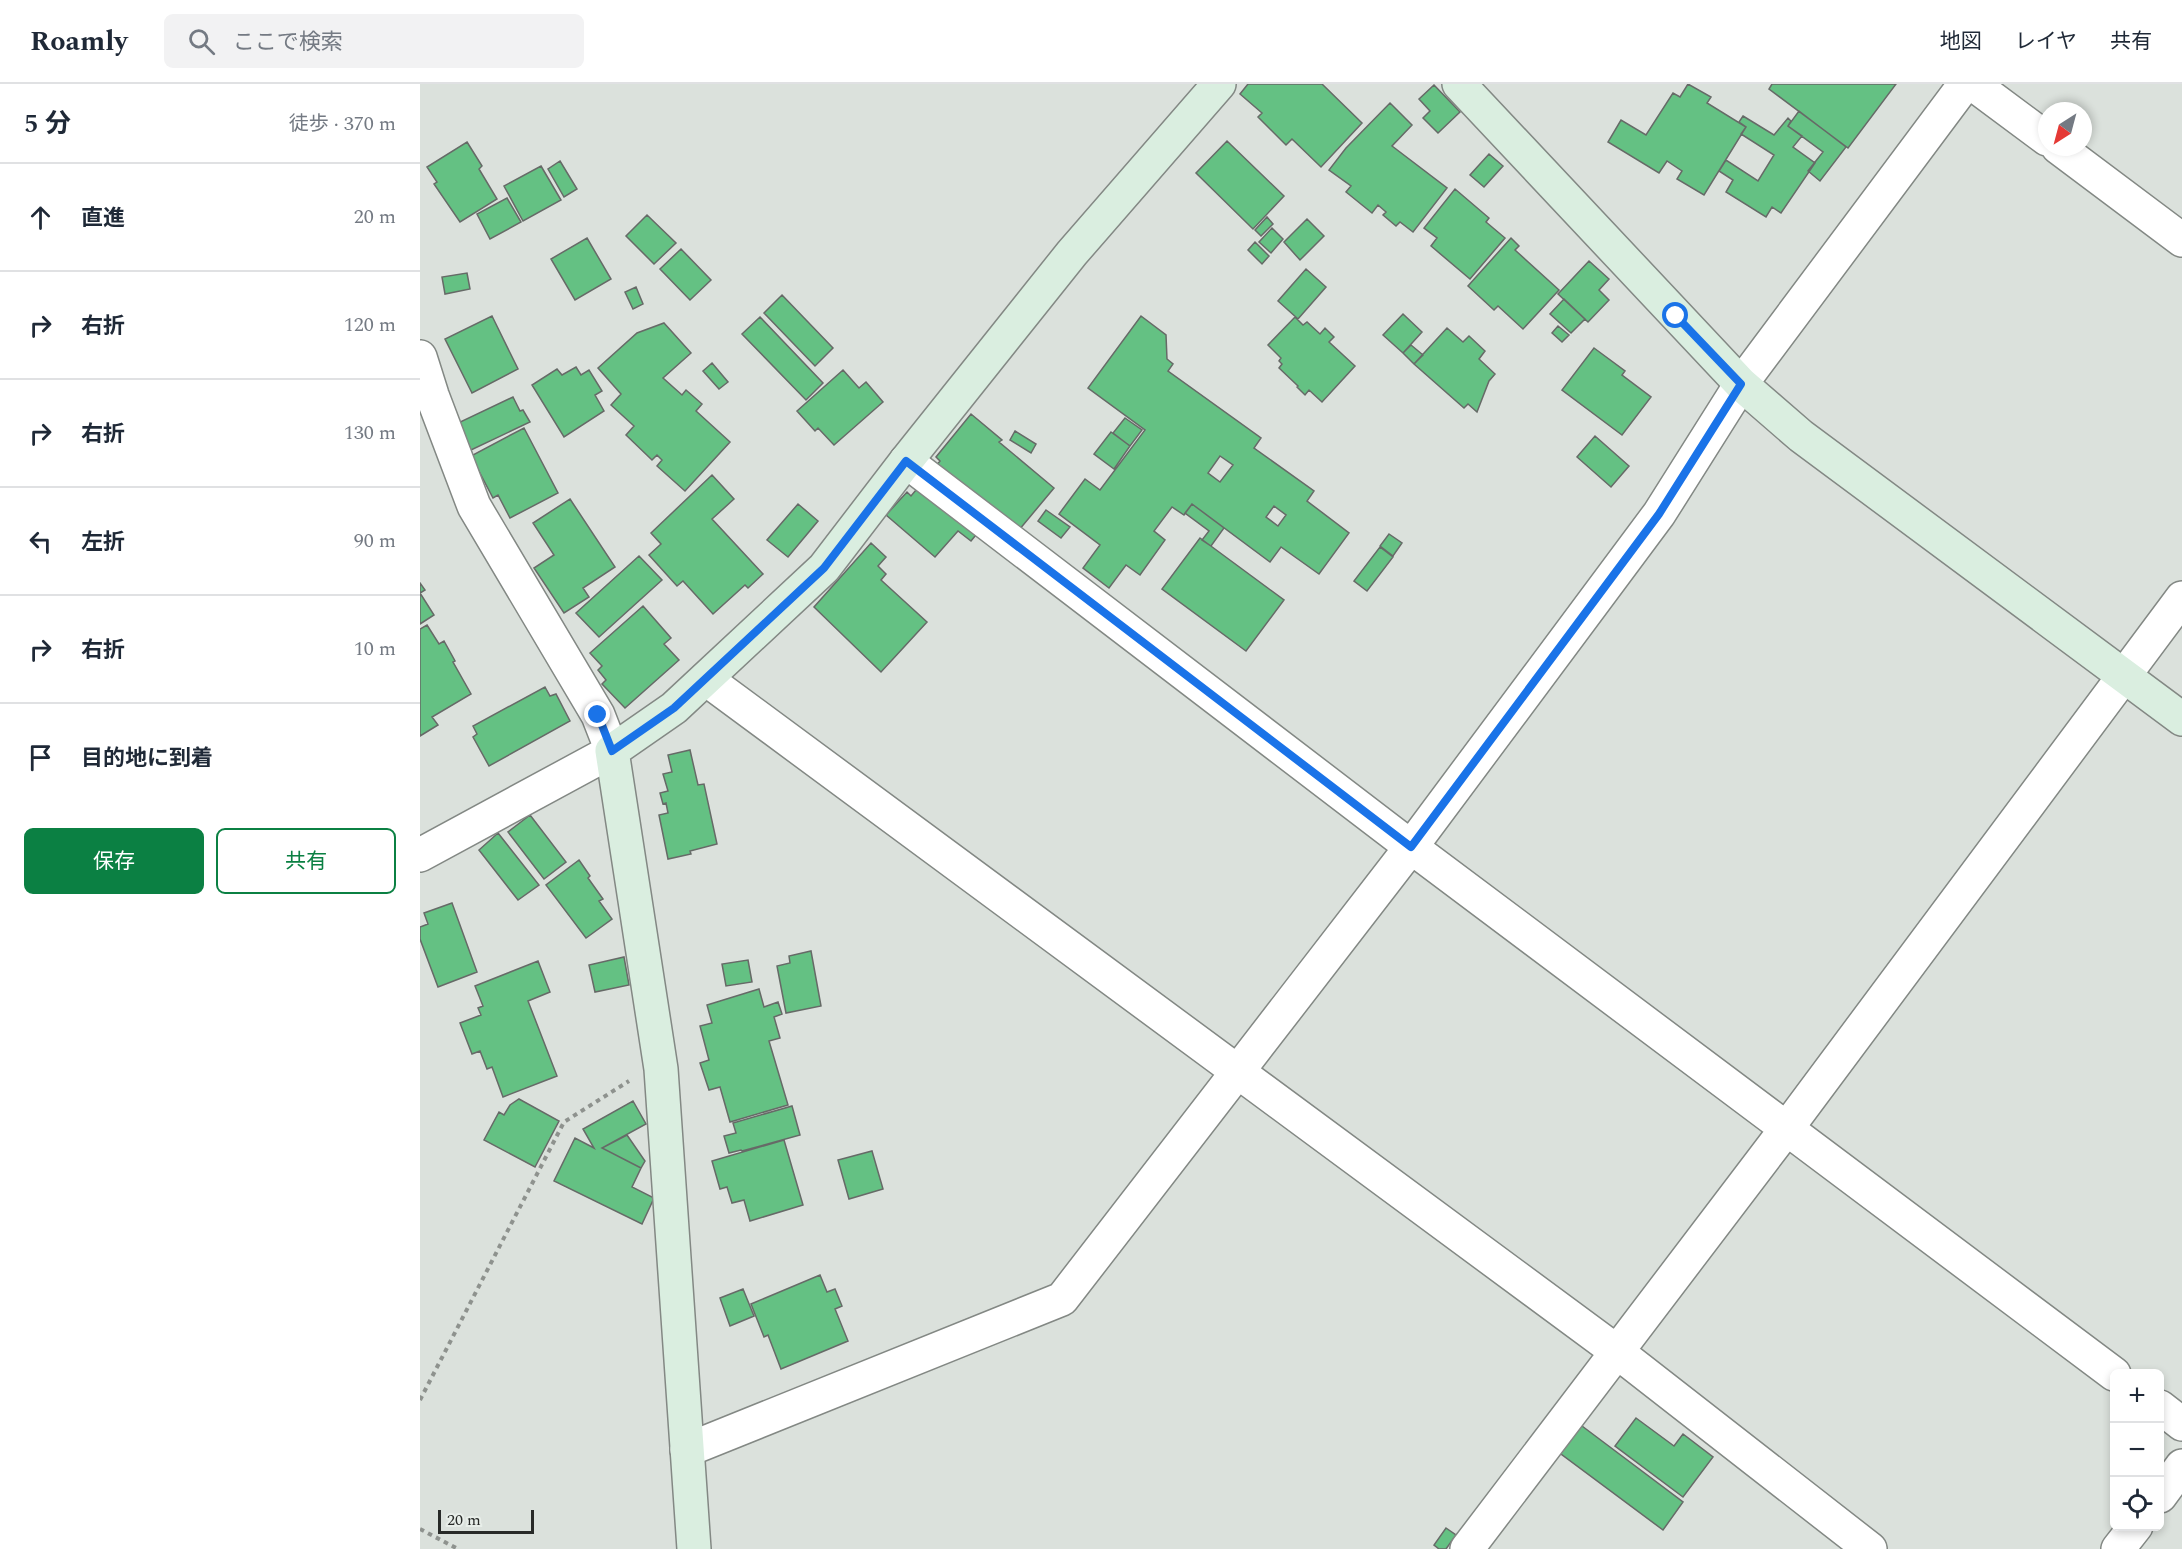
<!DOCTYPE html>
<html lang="ja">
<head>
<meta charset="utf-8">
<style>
	:root { --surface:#fff; --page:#f2f2f3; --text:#1f2937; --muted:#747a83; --line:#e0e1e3; --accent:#0b8043 }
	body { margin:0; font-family:Spectral,"Noto Sans JP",serif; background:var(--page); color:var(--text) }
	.controls { position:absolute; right:18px; bottom:18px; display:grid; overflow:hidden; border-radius:9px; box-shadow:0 3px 9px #0003 }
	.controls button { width:54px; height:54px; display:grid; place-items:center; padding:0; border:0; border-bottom:2px solid var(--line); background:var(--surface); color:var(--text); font:30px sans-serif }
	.compass { position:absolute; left:1618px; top:18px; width:54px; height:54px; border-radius:50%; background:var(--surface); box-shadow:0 3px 9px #0003; rotate:216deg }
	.scale { position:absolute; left:18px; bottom:15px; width:96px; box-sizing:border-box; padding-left:6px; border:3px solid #282a28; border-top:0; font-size:16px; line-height:21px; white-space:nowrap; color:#282a28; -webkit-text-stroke:4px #e8eee9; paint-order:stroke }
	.stop { position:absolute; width:18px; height:18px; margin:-14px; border:4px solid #1a73e8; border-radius:50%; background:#fff }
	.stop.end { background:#1a73e8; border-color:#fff; box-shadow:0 2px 6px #0008 }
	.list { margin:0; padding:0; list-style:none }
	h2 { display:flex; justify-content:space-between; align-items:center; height:78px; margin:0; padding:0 24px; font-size:26px }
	h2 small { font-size:20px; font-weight:400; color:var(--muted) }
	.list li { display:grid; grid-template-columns:39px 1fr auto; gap:18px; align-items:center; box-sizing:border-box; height:108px; padding:0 24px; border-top:2px solid var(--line) }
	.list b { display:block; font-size:22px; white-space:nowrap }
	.list em { font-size:20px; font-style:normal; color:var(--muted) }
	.actions { display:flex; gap:12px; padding:18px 24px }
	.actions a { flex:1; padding:14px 0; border:2px solid var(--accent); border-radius:9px; text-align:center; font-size:21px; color:var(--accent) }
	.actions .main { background:var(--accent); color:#fff }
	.icon { flex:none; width:33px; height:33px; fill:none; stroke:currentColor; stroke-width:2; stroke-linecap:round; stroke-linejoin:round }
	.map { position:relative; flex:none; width:1762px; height:1465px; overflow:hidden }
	header { display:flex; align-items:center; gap:36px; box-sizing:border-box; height:84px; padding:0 30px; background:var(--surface); border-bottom:2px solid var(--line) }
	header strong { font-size:28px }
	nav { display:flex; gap:33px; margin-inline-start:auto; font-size:21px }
	.search { width:420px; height:54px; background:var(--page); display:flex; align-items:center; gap:15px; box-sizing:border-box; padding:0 21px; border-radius:9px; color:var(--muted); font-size:22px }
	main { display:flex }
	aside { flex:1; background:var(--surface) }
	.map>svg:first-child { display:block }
	.building { fill:#64c183; stroke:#666a67; stroke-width:1.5; fill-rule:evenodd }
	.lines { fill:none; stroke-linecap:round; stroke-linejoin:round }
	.street-casing { stroke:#838884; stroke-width:36 }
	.secondary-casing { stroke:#838884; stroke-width:36 }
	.path { stroke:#8e928e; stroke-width:4; stroke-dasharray:4.5 4.5; stroke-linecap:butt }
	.street { stroke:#fff; stroke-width:33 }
	.secondary { stroke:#daeee0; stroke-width:33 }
	.route { stroke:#1a73e8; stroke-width:8 }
</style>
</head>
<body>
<header>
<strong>Roamly</strong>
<div class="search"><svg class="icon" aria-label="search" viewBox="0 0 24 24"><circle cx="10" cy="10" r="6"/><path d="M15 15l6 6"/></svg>ここで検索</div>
<nav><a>地図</a><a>レイヤ</a><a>共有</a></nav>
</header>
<main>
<aside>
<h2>5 分<small>徒歩 · 370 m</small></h2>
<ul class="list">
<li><svg class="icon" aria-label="ahead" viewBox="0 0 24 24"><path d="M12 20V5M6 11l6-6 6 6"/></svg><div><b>直進</b></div><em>20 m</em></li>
<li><svg class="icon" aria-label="right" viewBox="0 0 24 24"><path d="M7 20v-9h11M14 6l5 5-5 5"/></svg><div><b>右折</b></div><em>120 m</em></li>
<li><svg class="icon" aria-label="right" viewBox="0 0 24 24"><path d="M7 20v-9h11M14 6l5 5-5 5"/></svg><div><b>右折</b></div><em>130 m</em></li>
<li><svg class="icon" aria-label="left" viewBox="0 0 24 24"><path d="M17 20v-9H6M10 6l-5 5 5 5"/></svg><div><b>左折</b></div><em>90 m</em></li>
<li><svg class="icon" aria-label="right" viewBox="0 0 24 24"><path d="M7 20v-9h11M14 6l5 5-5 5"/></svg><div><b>右折</b></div><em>10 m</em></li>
<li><svg class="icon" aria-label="arrive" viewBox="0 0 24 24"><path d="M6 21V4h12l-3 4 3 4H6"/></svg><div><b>目的地に到着</b></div></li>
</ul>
<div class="actions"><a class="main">保存</a><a>共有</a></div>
</aside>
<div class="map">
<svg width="1762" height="1465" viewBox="0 0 1762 1465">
	<rect width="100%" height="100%" fill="#dbe1dc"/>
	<!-- building -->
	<path class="building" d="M 828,0 L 902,0 L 942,39 L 901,83 L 872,55 L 866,61 L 838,33 L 842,29 L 820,10 Z
		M 1268,0 L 1291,13 L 1287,19 L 1326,43 L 1284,111 L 1257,95 L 1262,87 L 1247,77 L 1239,89 L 1188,58 L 1201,36 L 1226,51 L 1253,9 L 1260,13 Z
		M 1352,0 L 1476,0 L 1428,64 L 1349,5 Z
		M 1014,1 L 1040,28 L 1018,49 L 1003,34 L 1010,27 L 999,15 Z
		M 970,19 L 992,41 L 972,62 L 1027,104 L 993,148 L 980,138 L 976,142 L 963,131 L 966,128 L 958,121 L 952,129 L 926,108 L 931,102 L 909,86 L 926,64 Z
		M 1379,27 L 1426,63 L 1400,97 L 1388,87 L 1403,68 L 1368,42 Z
		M 1323,32 L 1354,51 L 1368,34 L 1371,37 L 1368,42 L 1382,52 L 1373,63 L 1395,79 L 1361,129 L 1352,123 L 1346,133 L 1306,108 L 1313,96 L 1299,87 L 1306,76 L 1338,97 L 1354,71 L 1321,50 L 1326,43 L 1319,38 Z
		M 807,57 L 864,112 L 833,145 L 776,89 Z
		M 47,58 L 62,82 L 59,85 L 77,115 L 40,138 L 14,100 L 17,98 L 7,83 Z
		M 1069,70 L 1083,82 L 1064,103 L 1050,91 Z
		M 140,77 L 157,105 L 144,113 L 128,85 Z
		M 121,82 L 141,116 L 103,137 L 84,102 Z
		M 1035,105 L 1069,134 L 1066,138 L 1085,154 L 1050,195 L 1011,162 L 1017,154 L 1004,144 Z
		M 87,114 L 101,138 L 70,155 L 57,130 Z
		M 227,131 L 256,159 L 234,180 L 206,152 Z
		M 847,133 L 853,140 L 841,152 L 835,146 Z
		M 887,135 L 904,152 L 880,176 L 864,158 Z
		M 852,144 L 863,155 L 851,169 L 839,158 Z
		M 167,154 L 191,195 L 155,216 L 131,175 Z
		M 1091,154 L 1099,162 L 1095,166 L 1139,206 L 1103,245 L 1078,222 L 1074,226 L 1048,202 Z
		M 835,158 L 849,172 L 842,180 L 828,166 Z
		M 261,165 L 291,196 L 270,216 L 240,185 Z
		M 1169,177 L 1189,195 L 1179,206 L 1189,216 L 1168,238 L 1138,210 Z
		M 886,185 L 906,203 L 878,235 L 858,217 Z
		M 47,189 L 50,205 L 25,210 L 22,193 Z
		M 216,203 L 223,220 L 213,225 L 205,208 Z
		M 362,211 L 413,264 L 395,282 L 344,229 Z
		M 1144,215 L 1165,235 L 1151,249 L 1130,230 Z
		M 983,230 L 1002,248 L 983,269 L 963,251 Z
		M 72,232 L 98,285 L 52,309 L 25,255 Z
		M 721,232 L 746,251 L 747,275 L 753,280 L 748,287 L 841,354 L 834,364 L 894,407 L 887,417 L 929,449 L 899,490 L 861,463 L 850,478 L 772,420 L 764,431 L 752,423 L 734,447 L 745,456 L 720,491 L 706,481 L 689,504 L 663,484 L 680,461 L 639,430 L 665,395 L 680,406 L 725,346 L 668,304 ZM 800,372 L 813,381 L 800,398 L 788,389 ZM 854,422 L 866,431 L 858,442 L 846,433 Z
		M 340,233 L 403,299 L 386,316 L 322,250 Z
		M 875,233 L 883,241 L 887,238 L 900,250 L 905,244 L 914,253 L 909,258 L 935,282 L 902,318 L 889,306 L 885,311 L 877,303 L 878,302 L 859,284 L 862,280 L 859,277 L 861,274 L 848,261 Z
		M 244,239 L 271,269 L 243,294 L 262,311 L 266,306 L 282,320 L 276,327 L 310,358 L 265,407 L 237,382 L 242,376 L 237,371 L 232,376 L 206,351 L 214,342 L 191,321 L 201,310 L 178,284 L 217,249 Z
		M 1138,242 L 1149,251 L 1142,258 L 1132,249 Z
		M 1027,244 L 1043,258 L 1049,252 L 1065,267 L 1059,275 L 1075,290 L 1069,297 L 1057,328 L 1048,320 L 1044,324 L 994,280 Z
		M 991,261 L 1003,271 L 994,280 L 983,269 Z
		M 1174,264 L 1205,287 L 1202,291 L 1231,313 L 1202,351 L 1142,306 Z
		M 292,279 L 308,298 L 299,305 L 283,287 Z
		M 156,283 L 161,291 L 169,286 L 182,307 L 175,311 L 184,327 L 144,353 L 112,301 L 137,285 L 142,291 Z
		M 423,286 L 439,304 L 446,298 L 463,318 L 414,361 L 398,344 L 395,347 L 377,327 Z
		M 93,313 L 100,327 L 103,326 L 110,338 L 51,366 L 38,339 Z
		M 551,330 L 582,356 L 579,358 L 634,404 L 599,446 L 514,384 L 520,377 L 516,373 Z
		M 705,334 L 722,346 L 710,362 L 693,349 Z
		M 104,344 L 138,409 L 90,434 L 78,411 L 73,414 L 51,372 Z
		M 595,347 L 616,360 L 611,369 L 590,356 Z
		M 691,348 L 710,362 L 694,385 L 674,370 Z
		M 1175,352 L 1209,382 L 1191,403 L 1157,373 Z
		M 292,391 L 314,415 L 292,435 L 343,490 L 328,504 L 325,501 L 293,530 L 263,497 L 257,502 L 229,471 L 241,460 L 231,449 Z
		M 501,400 L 560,446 L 551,457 L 538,447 L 515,473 L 466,431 L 487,408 L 491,412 Z
		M 150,415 L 195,483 L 163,504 L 169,513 L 144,529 L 114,484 L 134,471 L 113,439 Z
		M 378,420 L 398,437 L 368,473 L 347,456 Z
		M 772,420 L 804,444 L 791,462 L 782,456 L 789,447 L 765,429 Z
		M 626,426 L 650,443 L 641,454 L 618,437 Z
		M 969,450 L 982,459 L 973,472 L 960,462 Z
		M 780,454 L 864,516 L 826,567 L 742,505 Z
		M 451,459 L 466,473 L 458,482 L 466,490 L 461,496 L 507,538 L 461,588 L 394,523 Z
		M 960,463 L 973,473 L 947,507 L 934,497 Z
		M 219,472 L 242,496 L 179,553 L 156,529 Z
		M 0,499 L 5,506 L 0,509 L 14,531 L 0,540 Z
		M 223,522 L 251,554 L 244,560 L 259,576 L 205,624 L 182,600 L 186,596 L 178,586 L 182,582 L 170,569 Z
		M 7,541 L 19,560 L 24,557 L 35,577 L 33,578 L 51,610 L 12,633 L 18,641 L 0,652 L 0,545 Z
		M 125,603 L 130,612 L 136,610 L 150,637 L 69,682 L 53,653 L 57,650 L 53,642 Z
		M 270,666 L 278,701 L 284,700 L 297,760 L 270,767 L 271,770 L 248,775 L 239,731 L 248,729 L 246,719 L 243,720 L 240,709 L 248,707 L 243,690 L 252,688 L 248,671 Z
		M 110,731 L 146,778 L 124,795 L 88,748 Z
		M 78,749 L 119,801 L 98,816 L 59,766 Z
		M 159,776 L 170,792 L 168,794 L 183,815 L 179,817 L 192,835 L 166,854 L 126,801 Z
		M 32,819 L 57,888 L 18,903 L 0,855 L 0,843 L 8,840 L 4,829 Z
		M 391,867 L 401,922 L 366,929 L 357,882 L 370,879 L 369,872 Z
		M 204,873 L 209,901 L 175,908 L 169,881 Z
		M 328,876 L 332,898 L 306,902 L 302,880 Z
		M 118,877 L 130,908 L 108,917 L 137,992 L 83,1013 L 72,983 L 67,985 L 60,967 L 52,970 L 40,939 L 61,931 L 58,924 L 63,922 L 55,902 Z
		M 339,905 L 344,923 L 358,918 L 362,930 L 354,933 L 360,954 L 349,957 L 368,1021 L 310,1038 L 300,1003 L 289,1006 L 280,979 L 289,976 L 280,942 L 292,939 L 287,921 Z
		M 99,1015 L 139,1037 L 115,1083 L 64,1056 L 79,1028 L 84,1031 L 90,1021 Z
		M 213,1017 L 226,1040 L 182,1064 L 221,1084 L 212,1103 L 234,1114 L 222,1140 L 134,1097 L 155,1054 L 174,1064 L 163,1045 Z
		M 372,1022 L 380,1051 L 322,1067 L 321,1066 L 309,1069 L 304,1052 L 316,1049 L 313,1039 Z
		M 207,1051 L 225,1077 L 221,1084 L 182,1064 Z
		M 364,1056 L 383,1121 L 330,1137 L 324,1116 L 312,1119 L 307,1103 L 300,1105 L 292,1077 Z
		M 452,1067 L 463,1105 L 429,1115 L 418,1076 Z
		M 400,1191 L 407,1208 L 415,1205 L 422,1222 L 415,1225 L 428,1257 L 361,1285 L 348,1251 L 344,1253 L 331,1220 Z
		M 323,1205 L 334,1232 L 310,1242 L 300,1214 Z
		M 1216,1334 L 1254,1362 L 1263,1350 L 1293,1373 L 1263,1413 L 1195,1362 Z
		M 1158,1339 L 1263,1418 L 1243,1446 L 1137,1367 Z
		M 1026,1444 L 1036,1451 L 1026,1465 L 1019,1465 L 1014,1461 Z"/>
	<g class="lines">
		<defs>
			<path id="street" d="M 1553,0 L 1627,55
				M 1638,63 L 1762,156
				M 0,273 L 12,311 L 54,422 L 178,631 L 192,667 L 0,771
				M 486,377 L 991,763 L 1694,1290
				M 286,595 L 1196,1267 L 1450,1465
				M 1740,1323 L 1762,1340
				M 267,1366 L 642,1215 L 991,763 L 1239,430 L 1321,300 L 1545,0
				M 1740,1412 L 1762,1382
				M 1047,1465 L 1367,1044 L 1762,514
				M 1698,1465 L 1716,1442"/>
			<path id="secondary" d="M 1039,0 L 1321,300 L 1381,352 L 1762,635
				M 274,1465 L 241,985 L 192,667 L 254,624 L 404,484 L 486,377 L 652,169 L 799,0"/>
		</defs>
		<!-- street casing -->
		<use href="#street" class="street-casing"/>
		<!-- secondary casing -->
		<use href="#secondary" class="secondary-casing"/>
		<!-- path -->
		<path class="path" d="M 0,1316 L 144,1038 L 209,997
			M 0,1445 L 38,1465"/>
		<!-- street -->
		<use href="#street" class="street"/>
		<!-- secondary -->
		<use href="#secondary" class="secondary"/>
	</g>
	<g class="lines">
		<!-- route -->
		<path class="route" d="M 178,631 L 192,667 L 254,624 L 404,484 L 486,377 L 991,763 L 1239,430 L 1321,300 L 1256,232"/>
	</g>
</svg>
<div class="controls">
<button>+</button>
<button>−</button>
<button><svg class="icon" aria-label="locate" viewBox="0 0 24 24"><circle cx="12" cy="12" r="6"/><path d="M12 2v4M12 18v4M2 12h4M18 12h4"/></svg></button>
</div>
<svg class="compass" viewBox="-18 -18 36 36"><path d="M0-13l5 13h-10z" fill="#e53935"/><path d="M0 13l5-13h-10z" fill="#747a83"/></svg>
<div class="scale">20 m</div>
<div class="stop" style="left:1256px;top:232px"></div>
<div class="stop end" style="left:178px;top:631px"></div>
</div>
</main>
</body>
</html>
